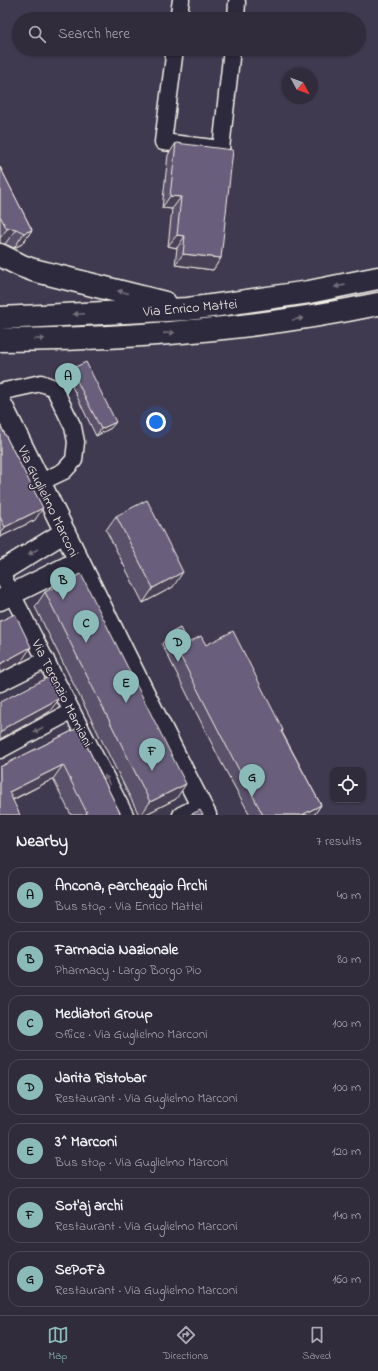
<!DOCTYPE html>
<html lang="en">
<head>
<meta charset="utf-8">
<style>
	:root { --surface:#302c3c; --page:#3c3847; --text:#f1f3f6; --muted:#a8a7af; --line:#4b4856; --accent:#8bbbb9 }
	body { margin:0; font-family:"Indie Flower",sans-serif; background:var(--page); color:var(--text) }
	.controls { position:absolute; right:12px; bottom:12px; display:grid; overflow:hidden; border-radius:8px; box-shadow:0 1px 3px #0004 }
	.controls button { width:36px; height:36px; display:grid; place-items:center; padding:0; border:0; border-bottom:1px solid var(--line); background:var(--surface); color:var(--text); font:20px sans-serif }
	.compass { position:absolute; left:282px; top:68px; width:36px; height:36px; border-radius:50%; background:var(--surface); box-shadow:0 1px 3px #0004; rotate:131deg }
	.you { position:absolute; left:156px; top:422px; width:14px; height:14px; margin:-10px; border:3px solid #fff; border-radius:50%; background:#1a73e8; box-shadow:0 0 0 6px #1a73e833 }
	.badge { display:grid; place-items:center; width:26px; height:26px; border-radius:50%; background:var(--accent); color:#111; font-size:13px; font-weight:700 }
	.pin { position:absolute; translate:-50% -33px; filter:drop-shadow(0 1px 2px #0008) }
	.pin::after { content:''; position:absolute; top:21px; width:14px; height:12px; background:inherit; clip-path:polygon(0 0,100% 0,50% 100%) }
	.list { margin:0; padding:0; list-style:none }
	h2 { display:flex; justify-content:space-between; align-items:center; height:52px; margin:0; padding:0 16px; font-size:17px }
	h2 small { font-size:13px; font-weight:400; color:var(--muted) }
	.list li { display:grid; grid-template-columns:26px 1fr auto; gap:12px; align-items:center; box-sizing:border-box; height:56px; margin:0 8px 8px; padding:0 8px; border:1px solid var(--line); border-radius:12px }
	.list b { display:block; font-size:15px; white-space:nowrap }
	.list p { margin:0; font-size:13px; white-space:nowrap; color:var(--muted) }
	.list em { font-size:13px; font-style:normal; color:var(--muted) }
	.icon { flex:none; width:22px; height:22px; fill:none; stroke:currentColor; stroke-width:2; stroke-linecap:round; stroke-linejoin:round }
	.map { position:relative; flex:none; width:378px; height:815px; overflow:hidden }
	.search { position:absolute; background:var(--surface); box-shadow:0 1px 3px #0004; left:12px; right:12px; top:12px; height:44px; display:flex; align-items:center; gap:10px; box-sizing:border-box; padding:0 14px; border-radius:22px; color:var(--muted); font-size:15px }
	.sheet { height:500px; background:var(--surface) }
	nav { display:flex; justify-content:space-around; align-items:center; box-sizing:border-box; height:56px; border-top:1px solid var(--line); background:var(--surface); font-size:11px; color:var(--muted) }
	nav a { display:grid; justify-items:center; gap:2px }
	nav .on { color:var(--accent) }
	.map>svg:first-child { display:block }
	.lines { fill:none; stroke-linecap:round; stroke-linejoin:round }
	.minor-casing { stroke:#f4f1e8; stroke-width:19 }
	.major-casing { stroke:#f4f1e8; stroke-width:23 }
	.highway-casing { stroke:#f4f1e8; stroke-width:25 }
	.minor { stroke:#2f2a3d; stroke-width:16 }
	.major { stroke:#2f2a3d; stroke-width:20 }
	.highway { stroke:#2f2a3d; stroke-width:22 }
	.wall { fill:#5a516a; stroke:#f4f1e8 }
	.shaded-wall { fill:#4a4256; stroke:#f4f1e8 }
	.building { fill:#695e7b; stroke:#f4f1e8 }
	.oneway { fill:#747079 }
	.labels { text-anchor:middle; stroke-width:3; stroke-linejoin:round; paint-order:stroke }
	.street-label { font-size:14px; fill:#f4f1e8; stroke:#2f2a3d }
</style>
</head>
<body>
<div class="map">
<svg width="378" height="815" viewBox="0 0 378 815">
	<rect width="100%" height="100%" fill="#403a50"/>
	<filter id="ink" filterUnits="userSpaceOnUse"><feTurbulence type="fractalNoise" baseFrequency=".025" numOctaves="2"/><feDisplacementMap in="SourceGraphic" scale="8" xChannelSelector="R" yChannelSelector="G"/><feConvolveMatrix kernelMatrix="1 2 1 2 8 2 1 2 1" color-interpolation-filters="sRGB"/></filter>
	<g filter="url(#ink)">
		<g class="lines">
			<defs>
				<path id="minor" d="M 178,19 L 181,0
					M 236,19 L 237,2
					M 175,49 L 163,142 L 221,149 L 232,49
					M 0,392 L 41,383 L 54,388 L 73,427 L 76,442 L 74,460 L 64,471 L 41,482
					M 0,571 L 125,815
					M 0,683 L 46,660
					M 0,750 L 72,711
					M 181,815 L 201,805"/>
				<path id="major" d="M 0,401 C 69,539 135,678 206,815
					M 0,572 L 65,532
					M 0,600 L 79,561"/>
				<path id="highway" d="M 0,255 L 22,266 L 33,270 L 165,303
					M 0,318 L 188,309 L 219,305 L 309,292 L 378,278
					M 0,340 C 127,339 254,330 378,304"/>
			</defs>
			<!-- minor casing -->
			<use href="#minor" class="minor-casing"/>
			<!-- major casing -->
			<use href="#major" class="major-casing"/>
			<!-- highway casing -->
			<use href="#highway" class="highway-casing"/>
			<!-- minor -->
			<use href="#minor" class="minor"/>
			<!-- major -->
			<use href="#major" class="major"/>
			<!-- highway -->
			<use href="#highway" class="highway"/>
		</g>
		<!-- wall -->
		<path class="wall" d="M 176,143 L 221,258 L 213,270 L 175,265 L 177,248 L 168,246 L 172,209 L 162,208 L 168,155 Z
			M 0,167 L 32,230 L 22,244 L 14,248 L 5,244 L 0,243 Z
			M 71,369 L 111,428 L 96,436 L 67,376 Z
			M 0,425 L 35,520 L 0,537 Z
			M 116,516 L 173,587 L 143,603 L 106,530 Z
			M 45,592 L 176,799 L 144,815 L 139,815 L 35,607 Z
			M 169,634 L 188,643 L 206,645 L 283,730 L 282,732 L 321,805 L 314,815 L 250,815 L 221,762 L 162,644 Z
			M 78,728 L 121,815 L 71,815 L 53,779 L 13,800 L 0,815 L 0,767 Z"/>
		<!-- shaded-wall -->
		<path class="shaded-wall" d="M 170,196 L 181,197 L 172,209 L 162,208 Z
			M 10,228 L 16,229 L 5,244 L 0,243 L 0,238 L 7,229 Z
			M 32,230 L 22,244 L 14,248 L 24,233 Z
			M 177,235 L 185,236 L 177,248 L 168,246 Z
			M 183,254 L 221,258 L 213,270 L 175,265 Z
			M 116,422 L 111,428 L 96,436 L 101,429 Z
			M 43,508 L 35,520 L 0,537 L 0,535 L 5,527 Z
			M 183,572 L 173,587 L 143,603 L 153,588 Z
			M 31,647 L 21,662 L 0,673 L 0,664 Z
			M 60,698 L 49,712 L 0,739 L 0,732 L 6,727 Z
			M 63,765 L 53,779 L 0,806 L 9,792 Z
			M 186,784 L 176,799 L 144,815 L 141,815 L 150,802 Z
			M 321,805 L 314,815 L 302,815 Z"/>
		<!-- building -->
		<path class="building" d="M 176,143 L 233,150 L 221,258 L 183,254 L 185,236 L 177,235 L 181,197 L 170,196 Z
			M 0,167 L 32,230 L 24,233 L 16,229 L 10,228 L 7,229 L 0,216 Z
			M 86,362 L 116,422 L 101,429 L 71,369 Z
			M 0,425 L 43,508 L 5,527 L 0,517 Z
			M 147,500 L 183,572 L 153,588 L 116,516 Z
			M 81,574 L 186,784 L 150,802 L 45,592 Z
			M 15,614 L 31,647 L 0,664 L 0,621 Z
			M 180,628 L 188,643 L 201,636 L 206,645 L 233,631 L 283,730 L 281,731 L 321,805 L 302,815 L 263,815 L 229,751 L 169,634 Z
			M 49,677 L 60,698 L 6,727 L 2,732 L 0,732 L 0,702 Z
			M 78,728 L 121,815 L 84,815 L 87,813 L 63,765 L 9,792 L 20,815 L 0,815 L 0,767 Z
			M 200,810 L 203,815 L 190,815 Z"/>
		<!-- one-way arrows -->
		<defs><path id="oneway-solid" d="M-6-.8H1V-3.2L6.5 0L1 3.2V.8H-6Z"/></defs>
		<g class="oneway">
			<use href="#oneway-solid" transform="translate(340 286) rotate(169)"/>
			<use href="#oneway-solid" transform="translate(123 292) rotate(-166)"/>
			<use href="#oneway-solid" transform="translate(79 314) rotate(177)"/>
			<use href="#oneway-solid" transform="translate(298 319) rotate(-9)"/>
			<use href="#oneway-solid" transform="translate(169 333) rotate(-4)"/>
			<use href="#oneway-solid" transform="translate(39 339) rotate(-2)"/>
			<use href="#oneway-solid" transform="translate(33 552) rotate(149)"/>
			<use href="#oneway-solid" transform="translate(38 730) rotate(152)"/>
			<use href="#oneway-solid" transform="translate(107 780) rotate(-117)"/>
		</g>
	</g>
	<g class="labels">
		<!-- street labels -->
		<g class="street-label">
			<text transform="translate(190 307) rotate(-5)" y="5">Via Enrico Mattei</text>
			<text transform="translate(49 501) rotate(64)" y="5">Via Guglielmo Marconi</text>
			<text transform="translate(63 693) rotate(63)" y="5">Via Terenzio Mamiani</text>
		</g>
	</g>
</svg>
<div class="controls">
<button><svg class="icon" aria-label="locate" viewBox="0 0 24 24"><circle cx="12" cy="12" r="6"/><path d="M12 2v4M12 18v4M2 12h4M18 12h4"/></svg></button>
</div>
<svg class="compass" viewBox="-18 -18 36 36"><path d="M0-13l5 13h-10z" fill="#e53935"/><path d="M0 13l5-13h-10z" fill="#a8a7af"/></svg>
<div class="you"></div>
<div class="pin badge" style="left:68px;top:396px">A</div>
<div class="pin badge" style="left:63px;top:600px">B</div>
<div class="pin badge" style="left:86px;top:643px">C</div>
<div class="pin badge" style="left:178px;top:662px">D</div>
<div class="pin badge" style="left:126px;top:703px">E</div>
<div class="pin badge" style="left:152px;top:771px">F</div>
<div class="pin badge" style="left:252px;top:797px">G</div>
<div class="search"><svg class="icon" aria-label="search" viewBox="0 0 24 24"><circle cx="10" cy="10" r="6"/><path d="M15 15l6 6"/></svg>Search here</div>
</div>
<section class="sheet">
<h2>Nearby<small>7 results</small></h2>
<ul class="list">
<li><span class="badge">A</span><div><b>Ancona, parcheggio Archi</b><p>Bus stop · Via Enrico Mattei</p></div><em>40 m</em></li>
<li><span class="badge">B</span><div><b>Farmacia Nazionale</b><p>Pharmacy · Largo Borgo Pio</p></div><em>80 m</em></li>
<li><span class="badge">C</span><div><b>Mediatori Group</b><p>Office · Via Guglielmo Marconi</p></div><em>100 m</em></li>
<li><span class="badge">D</span><div><b>Jarita Ristobar</b><p>Restaurant · Via Guglielmo Marconi</p></div><em>100 m</em></li>
<li><span class="badge">E</span><div><b>3^ Marconi</b><p>Bus stop · Via Guglielmo Marconi</p></div><em>120 m</em></li>
<li><span class="badge">F</span><div><b>Sot'aj archi</b><p>Restaurant · Via Guglielmo Marconi</p></div><em>140 m</em></li>
<li><span class="badge">G</span><div><b>SePoFà</b><p>Restaurant · Via Guglielmo Marconi</p></div><em>160 m</em></li>
</ul>
</section>
<nav>
<a class="on"><svg class="icon" aria-label="map" viewBox="0 0 24 24"><path d="M3 6l6-2 6 2 6-2v14l-6 2-6-2-6 2zM9 4v14M15 6v14"/></svg>Map</a>
<a><svg class="icon" aria-label="directions" viewBox="0 0 24 24"><path d="M12 3l9 9-9 9-9-9zM9 14v-3h6M13 9l2 2-2 2"/></svg>Directions</a>
<a><svg class="icon" aria-label="saved" viewBox="0 0 24 24"><path d="M7 4h10v16l-5-4-5 4z"/></svg>Saved</a>
</nav>
</body>
</html>
